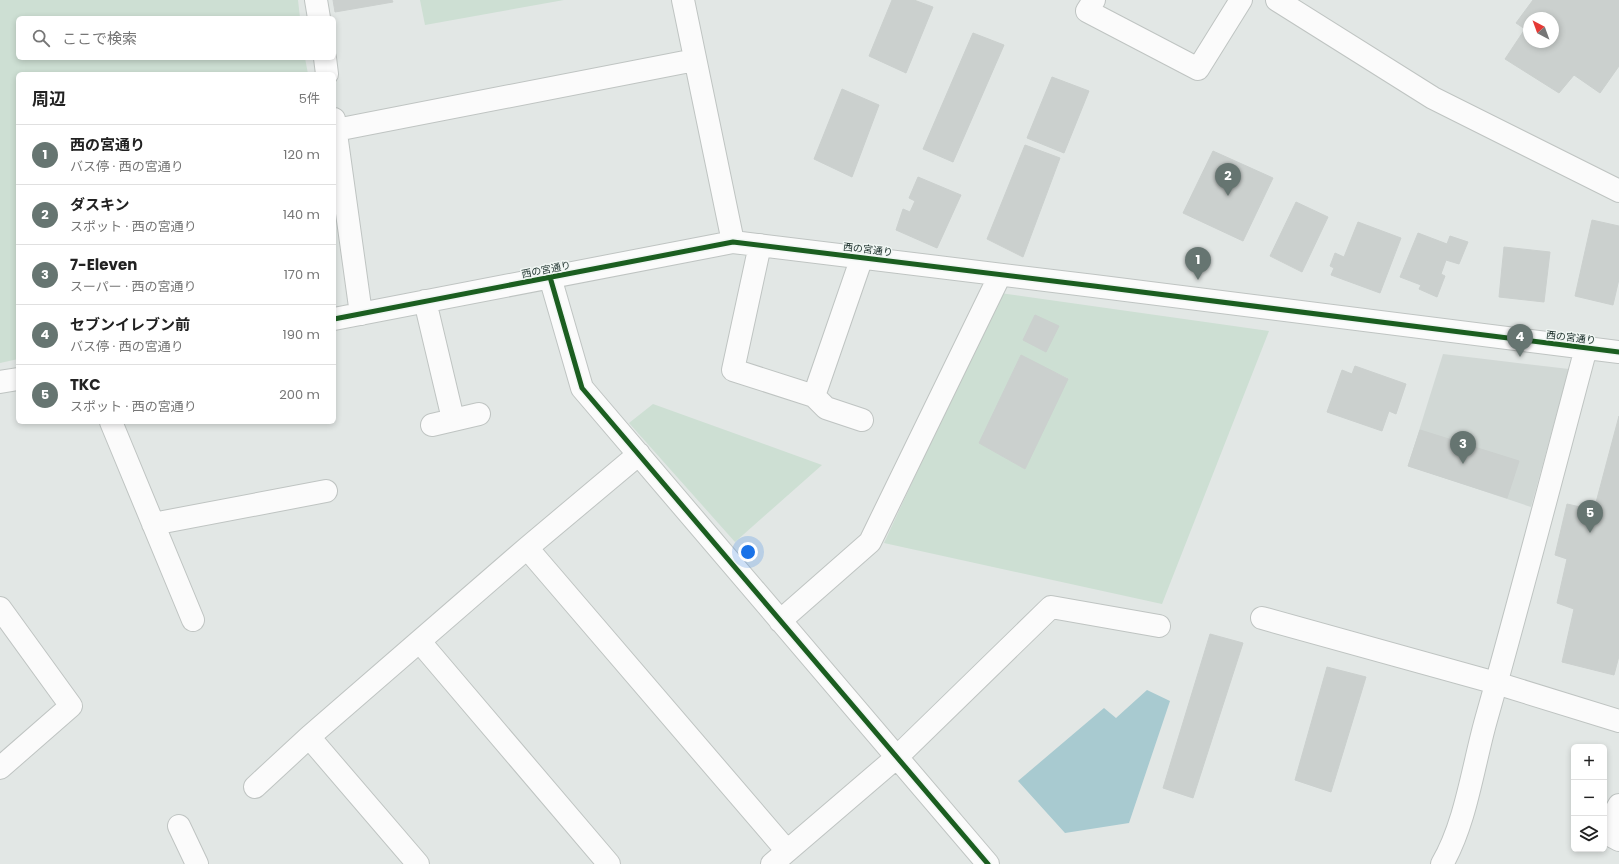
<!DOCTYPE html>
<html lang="ja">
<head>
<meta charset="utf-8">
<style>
	:root { --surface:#fff; --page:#f6f6f6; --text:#222; --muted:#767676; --line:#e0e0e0; --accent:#667571 }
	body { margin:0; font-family:Poppins,"Noto Sans JP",sans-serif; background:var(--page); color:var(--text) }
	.controls { position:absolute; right:12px; bottom:12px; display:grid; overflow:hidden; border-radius:6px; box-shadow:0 2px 6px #0003 }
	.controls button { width:36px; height:36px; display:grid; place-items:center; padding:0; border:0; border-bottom:1px solid var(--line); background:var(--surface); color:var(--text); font:20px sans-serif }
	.compass { position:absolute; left:1523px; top:12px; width:36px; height:36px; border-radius:50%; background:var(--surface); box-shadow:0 2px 6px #0003; rotate:319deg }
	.you { position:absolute; left:748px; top:552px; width:14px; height:14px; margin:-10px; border:3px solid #fff; border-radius:50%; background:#1a73e8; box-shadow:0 0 0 6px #1a73e833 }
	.badge { display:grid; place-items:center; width:26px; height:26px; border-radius:50%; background:var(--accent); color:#fff; font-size:13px; font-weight:700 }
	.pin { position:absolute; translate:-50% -33px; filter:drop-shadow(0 1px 2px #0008) }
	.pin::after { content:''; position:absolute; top:21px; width:14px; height:12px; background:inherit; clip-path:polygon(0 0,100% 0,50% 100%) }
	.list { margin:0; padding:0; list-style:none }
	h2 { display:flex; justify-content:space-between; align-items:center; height:52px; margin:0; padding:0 16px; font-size:17px }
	h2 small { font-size:13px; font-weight:400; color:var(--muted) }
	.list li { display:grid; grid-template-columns:26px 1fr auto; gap:12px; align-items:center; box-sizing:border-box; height:60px; padding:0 16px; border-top:1px solid var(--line) }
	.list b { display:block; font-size:15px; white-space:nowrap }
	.list p { margin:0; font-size:13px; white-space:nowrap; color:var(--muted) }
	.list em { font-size:13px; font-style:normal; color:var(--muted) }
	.icon { flex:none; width:22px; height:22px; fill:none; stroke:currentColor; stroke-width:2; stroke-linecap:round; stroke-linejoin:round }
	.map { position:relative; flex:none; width:1619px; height:864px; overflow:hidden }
	.search { position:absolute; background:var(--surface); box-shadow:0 2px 6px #0003; left:16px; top:16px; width:320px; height:44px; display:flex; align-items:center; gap:10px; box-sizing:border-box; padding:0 14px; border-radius:6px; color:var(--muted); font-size:15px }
	.panel { position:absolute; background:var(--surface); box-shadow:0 2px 6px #0003; left:16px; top:72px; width:320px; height:352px; border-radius:6px }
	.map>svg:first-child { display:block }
	.built { fill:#d1d8d5 }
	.green { fill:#cddfd3; fill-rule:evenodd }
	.water { fill:#a8cad0 }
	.building { fill:#cbd0ce; stroke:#cbd0ce; fill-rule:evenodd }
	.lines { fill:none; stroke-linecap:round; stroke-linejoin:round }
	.minor-casing { stroke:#bfc4c2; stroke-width:24 }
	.minor { stroke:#fbfbfb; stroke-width:22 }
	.cycleway-casing { stroke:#f0f6f3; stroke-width:8 }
	.cycleway { stroke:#1b5e20; stroke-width:5 }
	.labels { text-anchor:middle; stroke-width:3; stroke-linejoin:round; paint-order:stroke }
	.street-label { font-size:10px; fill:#233732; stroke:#f0f6f3 }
</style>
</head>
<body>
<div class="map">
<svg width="1619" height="864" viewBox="0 0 1619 864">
	<rect width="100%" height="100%" fill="#e2e7e5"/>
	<!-- built -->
	<path class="built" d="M 1443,354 L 1569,369 L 1531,507 L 1408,466 Z"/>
	<!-- green -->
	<path class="green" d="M 0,0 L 298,0 L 300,18 L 18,18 L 18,58 L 305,58 L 308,74 L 18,74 L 18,359 L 0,363 Z
		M 420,0 L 564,0 L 425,25 Z
		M 1000,293 L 1269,331 L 1162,604 L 884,543 ZM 1021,356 L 1067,378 L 1025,469 L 980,443 Z
		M 653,404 L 822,465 L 735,542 L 629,423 Z"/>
	<!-- water -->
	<path class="water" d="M 1147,690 L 1170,701 L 1129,823 L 1065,833 L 1018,781 L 1104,708 L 1116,718 Z"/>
	<!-- building -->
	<path class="building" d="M 333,0 L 392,0 L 393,2 L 335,12 Z
		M 892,0 L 914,0 L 933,7 L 906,73 L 869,56 Z
		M 1533,0 L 1619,0 L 1619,66 L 1600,93 L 1574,75 L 1559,93 L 1505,59 L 1525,29 L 1516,23 ZM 1529,18 L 1553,18 L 1553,42 L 1529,42 Z
		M 973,33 L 1004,45 L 953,162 L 923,149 Z
		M 1052,77 L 1089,91 L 1064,153 L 1027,138 Z
		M 842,89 L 879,105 L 852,177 L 814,159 Z
		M 1025,145 L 1060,158 L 1023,257 L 987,239 Z
		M 1213,151 L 1273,178 L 1243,241 L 1183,213 Z
		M 918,177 L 961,195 L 937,248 L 896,230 L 903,209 L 910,212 L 915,201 L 909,198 Z
		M 1296,202 L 1328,217 L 1302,272 L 1270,256 Z
		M 1592,220 L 1619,226 L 1619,279 L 1613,305 L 1575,296 Z
		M 1358,222 L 1401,238 L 1380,293 L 1331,275 L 1334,268 L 1330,266 L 1335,253 L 1344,257 Z
		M 1418,233 L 1447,244 L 1450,236 L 1468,242 L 1459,264 L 1446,260 L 1441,274 L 1445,276 L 1437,297 L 1419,289 L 1421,285 L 1400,277 Z
		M 1504,247 L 1550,252 L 1544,302 L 1499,297 Z
		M 1035,315 L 1059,326 L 1046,352 L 1023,340 Z
		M 1021,355 L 1068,379 L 1025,469 L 979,443 Z
		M 1355,366 L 1406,384 L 1396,414 L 1389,411 L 1382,431 L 1327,412 L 1342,370 L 1352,374 Z
		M 1619,416 L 1619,656 L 1614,675 L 1562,662 L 1574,609 L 1557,603 L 1567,559 L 1555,555 L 1567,504 L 1594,510 Z
		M 1420,430 L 1519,461 L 1507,498 L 1408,466 Z
		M 1210,634 L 1243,643 L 1193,798 L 1163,788 Z
		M 1327,667 L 1366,677 L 1331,792 L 1295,780 Z"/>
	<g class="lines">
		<defs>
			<path id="minor" d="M 316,0 L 319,18
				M 683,0 L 733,242
				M 1094,0 L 1087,11 L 1198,69 L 1241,0
				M 1277,0 L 1433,98 L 1619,191
				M 325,58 L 327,74
				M 334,119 L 361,314
				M 336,130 L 695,60
				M 760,245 L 733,370 L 814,396 L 862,257
				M 550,277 L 582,388 L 988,864
				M 425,301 L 453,419
				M 334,319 L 733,242 L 1094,286 L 1619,352
				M 0,382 L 18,379
				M 814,396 L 826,408 L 862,420
				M 111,422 L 193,620
				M 432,425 L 479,414
				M 153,524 L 326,491
				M 527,548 L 787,851
				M 0,608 L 71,706 L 0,768
				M 1262,618 L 1496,683 L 1619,721
				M 780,621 L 870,542 L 1000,275
				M 420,642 L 609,864
				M 309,737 L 418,864
				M 255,787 L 309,737 L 527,548 L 639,454
				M 1619,805 L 1604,832 L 1619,840
				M 179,826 L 197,864
				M 772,864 L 897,757 L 1051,607 L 1159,626
				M 1442,864 C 1466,823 1473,766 1486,720 C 1521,596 1553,472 1586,348"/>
		</defs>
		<!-- minor casing -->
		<use href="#minor" class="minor-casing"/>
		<!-- minor -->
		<use href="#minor" class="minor"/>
		<defs>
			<path id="cycleway" d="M 550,277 L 582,388 L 988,864
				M 334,319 L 733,242 L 1094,286 L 1619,352"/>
		</defs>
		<!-- cycleway casing -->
		<use href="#cycleway" class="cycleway-casing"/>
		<!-- cycleway -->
		<use href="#cycleway" class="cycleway"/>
	</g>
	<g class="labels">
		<!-- street labels -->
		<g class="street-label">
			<text transform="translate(868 249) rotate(7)" y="4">西の宮通り</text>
			<text transform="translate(546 269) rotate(-11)" y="4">西の宮通り</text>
			<text transform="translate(1571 337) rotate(7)" y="4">西の宮通り</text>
		</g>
	</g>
</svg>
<div class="controls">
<button>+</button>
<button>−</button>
<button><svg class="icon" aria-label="layers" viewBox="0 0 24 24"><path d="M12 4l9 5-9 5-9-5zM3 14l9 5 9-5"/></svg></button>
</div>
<svg class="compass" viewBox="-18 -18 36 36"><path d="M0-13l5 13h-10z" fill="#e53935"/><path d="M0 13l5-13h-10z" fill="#767676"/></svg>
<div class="you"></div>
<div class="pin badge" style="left:1198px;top:280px">1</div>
<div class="pin badge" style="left:1228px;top:196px">2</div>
<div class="pin badge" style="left:1463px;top:464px">3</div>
<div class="pin badge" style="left:1520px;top:357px">4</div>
<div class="pin badge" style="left:1590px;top:533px">5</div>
<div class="search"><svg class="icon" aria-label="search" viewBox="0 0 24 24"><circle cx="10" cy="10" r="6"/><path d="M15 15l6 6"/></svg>ここで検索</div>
<section class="panel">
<h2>周辺<small>5件</small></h2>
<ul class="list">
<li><span class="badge">1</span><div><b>西の宮通り</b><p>バス停 · 西の宮通り</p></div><em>120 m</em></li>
<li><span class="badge">2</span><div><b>ダスキン</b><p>スポット · 西の宮通り</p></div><em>140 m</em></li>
<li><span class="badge">3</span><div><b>7-Eleven</b><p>スーパー · 西の宮通り</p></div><em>170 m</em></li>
<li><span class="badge">4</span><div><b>セブンイレブン前</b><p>バス停 · 西の宮通り</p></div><em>190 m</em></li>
<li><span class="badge">5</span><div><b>TKC</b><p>スポット · 西の宮通り</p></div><em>200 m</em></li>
</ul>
</section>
</div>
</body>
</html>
